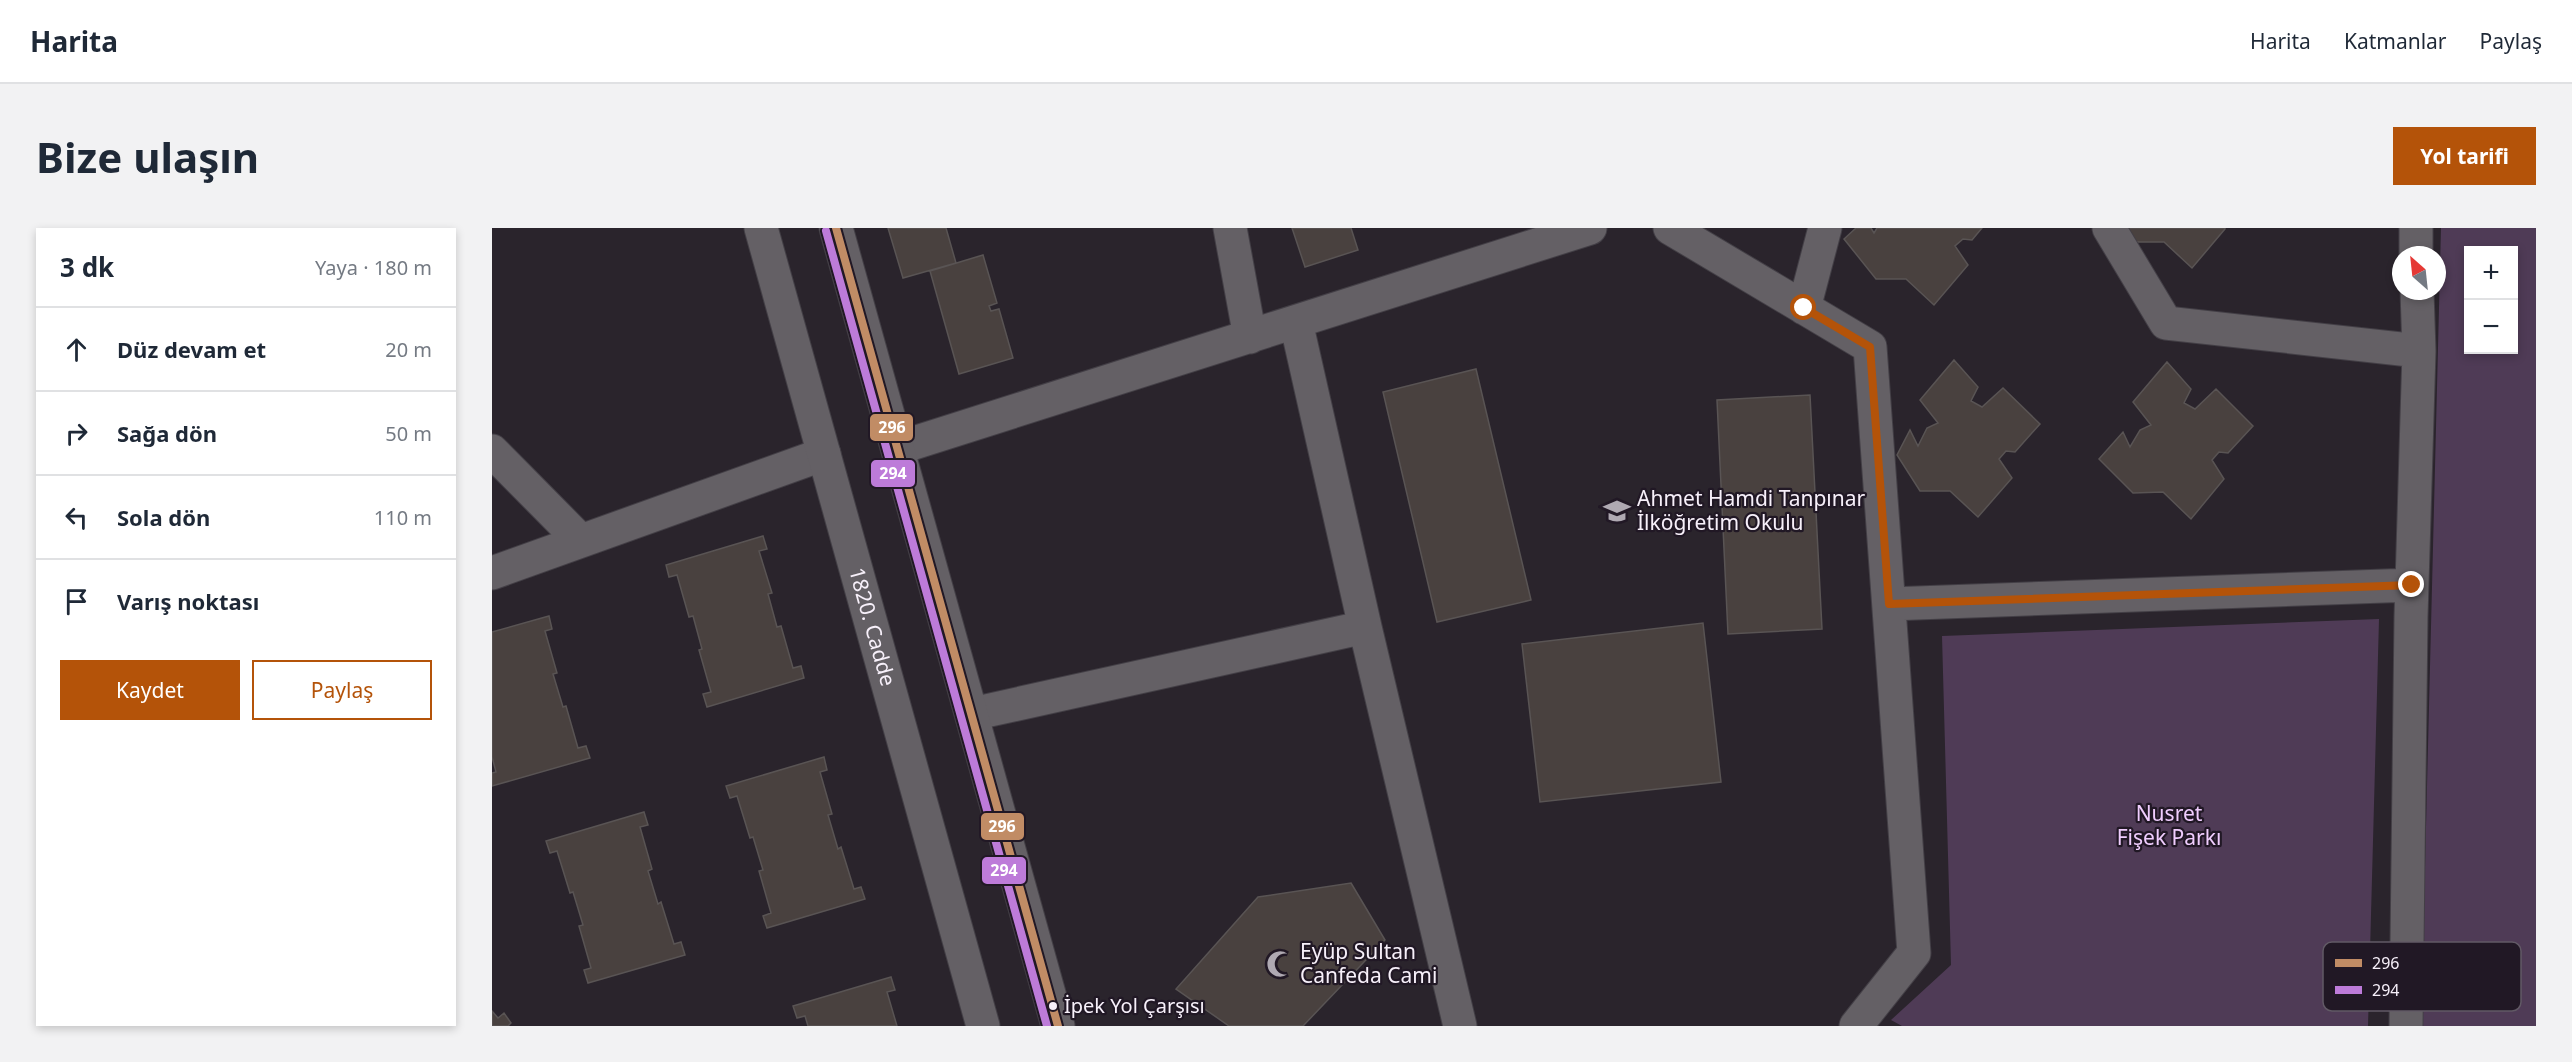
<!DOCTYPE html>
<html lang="tr">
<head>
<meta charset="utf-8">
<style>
	:root { --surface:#fff; --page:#f2f2f3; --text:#1f2937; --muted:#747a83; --line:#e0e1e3; --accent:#b45309 }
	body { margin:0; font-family:"Noto Sans",sans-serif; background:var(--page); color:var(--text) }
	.controls { position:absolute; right:18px; top:18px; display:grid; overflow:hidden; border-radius:0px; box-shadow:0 3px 9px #0003 }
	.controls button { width:54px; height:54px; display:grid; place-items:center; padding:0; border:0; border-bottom:2px solid var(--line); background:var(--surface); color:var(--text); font:30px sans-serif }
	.compass { position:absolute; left:1900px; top:18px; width:54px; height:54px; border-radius:50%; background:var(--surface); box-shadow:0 3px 9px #0003; rotate:333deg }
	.stop { position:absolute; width:18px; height:18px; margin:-14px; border:4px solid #b45309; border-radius:50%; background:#fff }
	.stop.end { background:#b45309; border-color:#fff; box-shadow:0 2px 6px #0008 }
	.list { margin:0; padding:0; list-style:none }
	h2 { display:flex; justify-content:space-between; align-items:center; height:78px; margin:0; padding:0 24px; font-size:26px }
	h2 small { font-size:20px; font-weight:400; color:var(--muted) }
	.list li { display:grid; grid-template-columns:39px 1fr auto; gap:18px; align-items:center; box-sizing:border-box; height:84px; padding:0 24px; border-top:2px solid var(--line) }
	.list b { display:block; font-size:22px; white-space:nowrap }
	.list em { font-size:20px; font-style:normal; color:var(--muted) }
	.actions { display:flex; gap:12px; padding:18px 24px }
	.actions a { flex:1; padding:14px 0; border:2px solid var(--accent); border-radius:0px; text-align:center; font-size:21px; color:var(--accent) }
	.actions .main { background:var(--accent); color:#fff }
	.icon { flex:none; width:33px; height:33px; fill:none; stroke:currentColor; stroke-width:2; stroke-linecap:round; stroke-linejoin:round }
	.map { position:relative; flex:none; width:2044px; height:798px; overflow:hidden; border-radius:0px }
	header { display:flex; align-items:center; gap:36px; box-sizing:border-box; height:84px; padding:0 30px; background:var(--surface); border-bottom:2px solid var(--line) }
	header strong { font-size:28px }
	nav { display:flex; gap:33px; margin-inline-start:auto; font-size:21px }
	.intro { display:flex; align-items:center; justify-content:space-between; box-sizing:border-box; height:144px; padding:0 36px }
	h1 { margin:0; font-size:42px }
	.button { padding:15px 27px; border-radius:0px; background:var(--accent); color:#fff; font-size:21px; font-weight:700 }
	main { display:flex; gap:36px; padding:0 36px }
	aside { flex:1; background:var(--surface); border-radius:0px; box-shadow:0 3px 9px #0003 }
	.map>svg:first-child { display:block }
	.green { fill:#4f3b56; fill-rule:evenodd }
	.building { fill:#49413f; stroke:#595454; stroke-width:1.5 }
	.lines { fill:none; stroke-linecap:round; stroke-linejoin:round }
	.minor-casing { stroke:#433f46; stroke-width:35 }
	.secondary-casing { stroke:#433f46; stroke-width:35 }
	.minor { stroke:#646065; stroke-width:33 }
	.secondary { stroke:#646065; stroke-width:33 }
	.bus-1-casing { stroke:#211825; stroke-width:12 }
	.bus-2-casing { stroke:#211825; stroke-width:12 }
	.bus-1 { stroke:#c18c65; stroke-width:8 }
	.bus-2 { stroke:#bd7bd9; stroke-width:8 }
	.route { stroke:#b45309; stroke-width:8 }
	.bus-dot { fill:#f7f0fa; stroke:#211825; stroke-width:2 }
	.labels { text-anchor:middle; stroke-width:4.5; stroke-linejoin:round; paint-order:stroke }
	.bus-label { font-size:20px; fill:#f7f0fa; stroke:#211825; text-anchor:start }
	.poi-label { font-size:21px; fill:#f7f0fa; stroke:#211825; text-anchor:start }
	.street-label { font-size:21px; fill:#f7f0fa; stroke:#211825 }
	.park-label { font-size:21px; fill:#f0cdfe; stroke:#211825 }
	.key { fill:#211825; stroke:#615965; stroke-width:1.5 }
	.key-label { font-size:16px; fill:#f7f0fa }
	.line-badge { stroke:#211825; stroke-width:2 }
	.badge-label { font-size:16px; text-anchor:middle; font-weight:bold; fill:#fff }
</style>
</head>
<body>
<header>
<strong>Harita</strong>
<nav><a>Harita</a><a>Katmanlar</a><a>Paylaş</a></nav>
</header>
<div class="intro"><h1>Bize ulaşın</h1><a class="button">Yol tarifi</a></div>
<main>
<aside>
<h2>3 dk<small>Yaya · 180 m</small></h2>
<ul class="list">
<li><svg class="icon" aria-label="ahead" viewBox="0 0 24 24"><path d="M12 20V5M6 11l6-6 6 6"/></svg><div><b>Düz devam et</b></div><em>20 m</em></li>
<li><svg class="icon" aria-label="right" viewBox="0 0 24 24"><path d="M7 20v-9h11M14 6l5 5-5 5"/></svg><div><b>Sağa dön</b></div><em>50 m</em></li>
<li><svg class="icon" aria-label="left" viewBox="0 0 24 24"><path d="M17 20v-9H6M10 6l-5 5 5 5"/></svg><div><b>Sola dön</b></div><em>110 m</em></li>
<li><svg class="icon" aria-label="arrive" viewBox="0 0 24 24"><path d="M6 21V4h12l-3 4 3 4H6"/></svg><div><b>Varış noktası</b></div></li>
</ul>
<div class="actions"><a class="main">Kaydet</a><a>Paylaş</a></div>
</aside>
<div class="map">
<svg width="2044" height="798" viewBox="0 0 2044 798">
	<rect width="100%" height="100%" fill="#2a242c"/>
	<!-- green -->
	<path class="green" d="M 1949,0 L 2044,0 L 2044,798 L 1929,798 ZM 1976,22 L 2022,22 L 2022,122 L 1976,122 Z
		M 1887,391 L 1876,798 L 1410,798 L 1399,792 L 1459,737 L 1450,408 Z"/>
	<!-- building -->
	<path class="building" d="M 396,0 L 454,0 L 464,35 L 411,50 Z
		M 800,0 L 859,0 L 866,22 L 813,39 Z
		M 1364,0 L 1379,0 L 1382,5 L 1385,0 L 1490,0 L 1480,12 L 1471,11 L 1463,18 L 1476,37 L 1442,77 L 1414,51 L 1384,51 L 1352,11 Z
		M 1630,0 L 1733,0 L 1733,1 L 1700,40 L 1672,14 L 1642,14 Z
		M 491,27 L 505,75 L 497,78 L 499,83 L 507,81 L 521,130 L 467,146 L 438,43 Z
		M 1462,132 L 1486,159 L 1479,173 L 1490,179 L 1511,160 L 1548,196 L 1523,224 L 1514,223 L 1507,231 L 1520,250 L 1486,289 L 1458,263 L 1428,263 L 1405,227 L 1418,202 L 1426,218 L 1435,200 L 1446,195 L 1428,172 Z
		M 1675,134 L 1699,161 L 1692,175 L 1703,181 L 1724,161 L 1761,198 L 1736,225 L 1727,224 L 1720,232 L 1732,251 L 1699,291 L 1671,264 L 1641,265 L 1607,231 L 1631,204 L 1638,219 L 1648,202 L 1659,197 L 1641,174 Z
		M 984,141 L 1039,372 L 945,394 L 891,164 Z
		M 1318,167 L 1330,401 L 1236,406 L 1225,172 Z
		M 271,308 L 275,321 L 267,323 L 280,365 L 276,366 L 285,399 L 289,398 L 301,440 L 309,438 L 312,450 L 215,479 L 211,466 L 219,464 L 207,422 L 210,421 L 201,388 L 197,389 L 185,347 L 177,349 L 174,337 Z
		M 57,388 L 60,401 L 53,403 L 65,445 L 61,446 L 71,479 L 74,478 L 86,520 L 94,518 L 98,530 L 0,558 L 0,545 L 4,544 L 0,529 L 0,404 Z
		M 1211,395 L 1229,554 L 1048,574 L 1030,416 Z
		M 332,529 L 335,542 L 328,544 L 340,586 L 336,587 L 346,621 L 349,619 L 362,661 L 369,659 L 373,671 L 275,700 L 271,688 L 279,685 L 267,643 L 271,642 L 261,609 L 258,610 L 245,568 L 238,570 L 234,558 Z
		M 152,584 L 156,597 L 148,599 L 160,641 L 156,643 L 166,676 L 169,674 L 182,716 L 189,714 L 193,727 L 96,755 L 92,742 L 99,740 L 87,698 L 91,697 L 81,664 L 78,665 L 65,623 L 58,625 L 54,613 Z
		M 859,655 L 893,712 L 811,798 L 737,798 L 684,761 L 766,669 Z
		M 399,749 L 403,762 L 395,764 L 405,798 L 316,798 L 313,788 L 305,790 L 301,778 Z
		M 0,783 L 6,790 L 12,785 L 19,795 L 16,798 L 0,798 Z"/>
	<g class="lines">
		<defs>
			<path id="minor" d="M 738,0 L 758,109
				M 1178,0 L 1378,119 L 1422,725 L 1364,798
				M 1617,0 L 1674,95 L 1927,123
				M 1924,0 L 1924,27
				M 1312,80 L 1333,0
				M 406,220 L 1098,0
				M 0,223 L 89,313
				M 0,345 L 332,226
				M 1397,376 L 1920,357
				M 873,399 L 968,798
				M 480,486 L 873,399 L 804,94
				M 1914,798 L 1919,389 L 1927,123 L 1925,63"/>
			<g id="secondary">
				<path id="s1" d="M 269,0 L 491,798"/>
				<path d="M 344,0 L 566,798"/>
			</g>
		</defs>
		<!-- minor casing -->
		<use href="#minor" class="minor-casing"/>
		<!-- secondary casing -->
		<use href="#secondary" class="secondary-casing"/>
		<!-- minor -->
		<use href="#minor" class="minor"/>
		<!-- secondary -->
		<use href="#secondary" class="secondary"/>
		<defs>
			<path id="bus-1" d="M 344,0 L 566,798"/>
			<path id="bus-2" d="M 334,3 L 555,798"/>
		</defs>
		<!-- bus-1 casing -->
		<use href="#bus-1" class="bus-1-casing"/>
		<!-- bus-2 casing -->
		<use href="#bus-2" class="bus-2-casing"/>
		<!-- bus-1 -->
		<use href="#bus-1" class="bus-1"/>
		<!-- bus-2 -->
		<use href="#bus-2" class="bus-2"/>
	</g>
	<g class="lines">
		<!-- route -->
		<path class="route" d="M 1312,80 L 1378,119 L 1397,376 L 1920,357"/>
	</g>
	<!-- icons -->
	<defs>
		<symbol id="school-bare" viewBox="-9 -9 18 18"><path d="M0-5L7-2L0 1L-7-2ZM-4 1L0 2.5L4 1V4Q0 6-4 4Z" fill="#afa9b2" stroke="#211825" stroke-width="2.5" paint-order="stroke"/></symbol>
		<symbol id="mosque-bare" viewBox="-9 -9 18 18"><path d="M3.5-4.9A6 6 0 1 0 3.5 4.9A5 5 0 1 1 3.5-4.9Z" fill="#afa9b2" stroke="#211825" stroke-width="2.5" paint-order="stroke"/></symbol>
	</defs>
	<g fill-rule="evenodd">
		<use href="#school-bare" x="1106" y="264" width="38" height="38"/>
		<use href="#mosque-bare" x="769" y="717" width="38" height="38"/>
	</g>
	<!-- markers -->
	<circle class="bus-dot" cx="561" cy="778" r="5"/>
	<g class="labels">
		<!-- bus labels -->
		<g class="bus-label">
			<text x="572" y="785">İpek Yol Çarşısı</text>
		</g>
		<!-- poi labels -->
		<g class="poi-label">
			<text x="1145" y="278">Ahmet Hamdi Tanpınar<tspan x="1145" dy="24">İlköğretim Okulu</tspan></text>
			<text x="808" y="731">Eyüp Sultan<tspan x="808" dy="24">Canfeda Cami</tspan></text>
		</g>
		<!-- street labels -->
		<g class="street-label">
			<text dy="7" stroke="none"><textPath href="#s1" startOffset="414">1820. Cadde</textPath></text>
		</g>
		<!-- park labels -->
		<g class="park-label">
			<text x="1677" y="593">Nusret<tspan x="1677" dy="24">Fişek Parkı</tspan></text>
		</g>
	</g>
	<!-- legend -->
	<rect x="1831" y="714" width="198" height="69" rx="9" class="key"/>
	<rect x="1843" y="731" width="27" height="8" fill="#c18c65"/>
	<rect x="1843" y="758" width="27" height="8" fill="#bd7bd9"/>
	<g class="key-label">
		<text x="1880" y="741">296</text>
		<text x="1880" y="768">294</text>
	</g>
	<g class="line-badge">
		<rect x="377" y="185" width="45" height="29" rx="6" fill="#c18c65"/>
		<rect x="378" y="231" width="46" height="29" rx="6" fill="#bd7bd9"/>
		<rect x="488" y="584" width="45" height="29" rx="6" fill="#c18c65"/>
		<rect x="489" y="628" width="46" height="29" rx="6" fill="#bd7bd9"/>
	</g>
	<g class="badge-label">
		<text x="400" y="205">296</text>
		<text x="401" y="251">294</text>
		<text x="510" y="604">296</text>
		<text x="512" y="648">294</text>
	</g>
</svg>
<div class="controls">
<button>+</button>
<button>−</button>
</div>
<svg class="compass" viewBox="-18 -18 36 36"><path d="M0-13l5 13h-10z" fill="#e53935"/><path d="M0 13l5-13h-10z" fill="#747a83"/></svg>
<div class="stop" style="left:1312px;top:80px"></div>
<div class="stop end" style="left:1920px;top:357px"></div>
</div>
</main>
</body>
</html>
